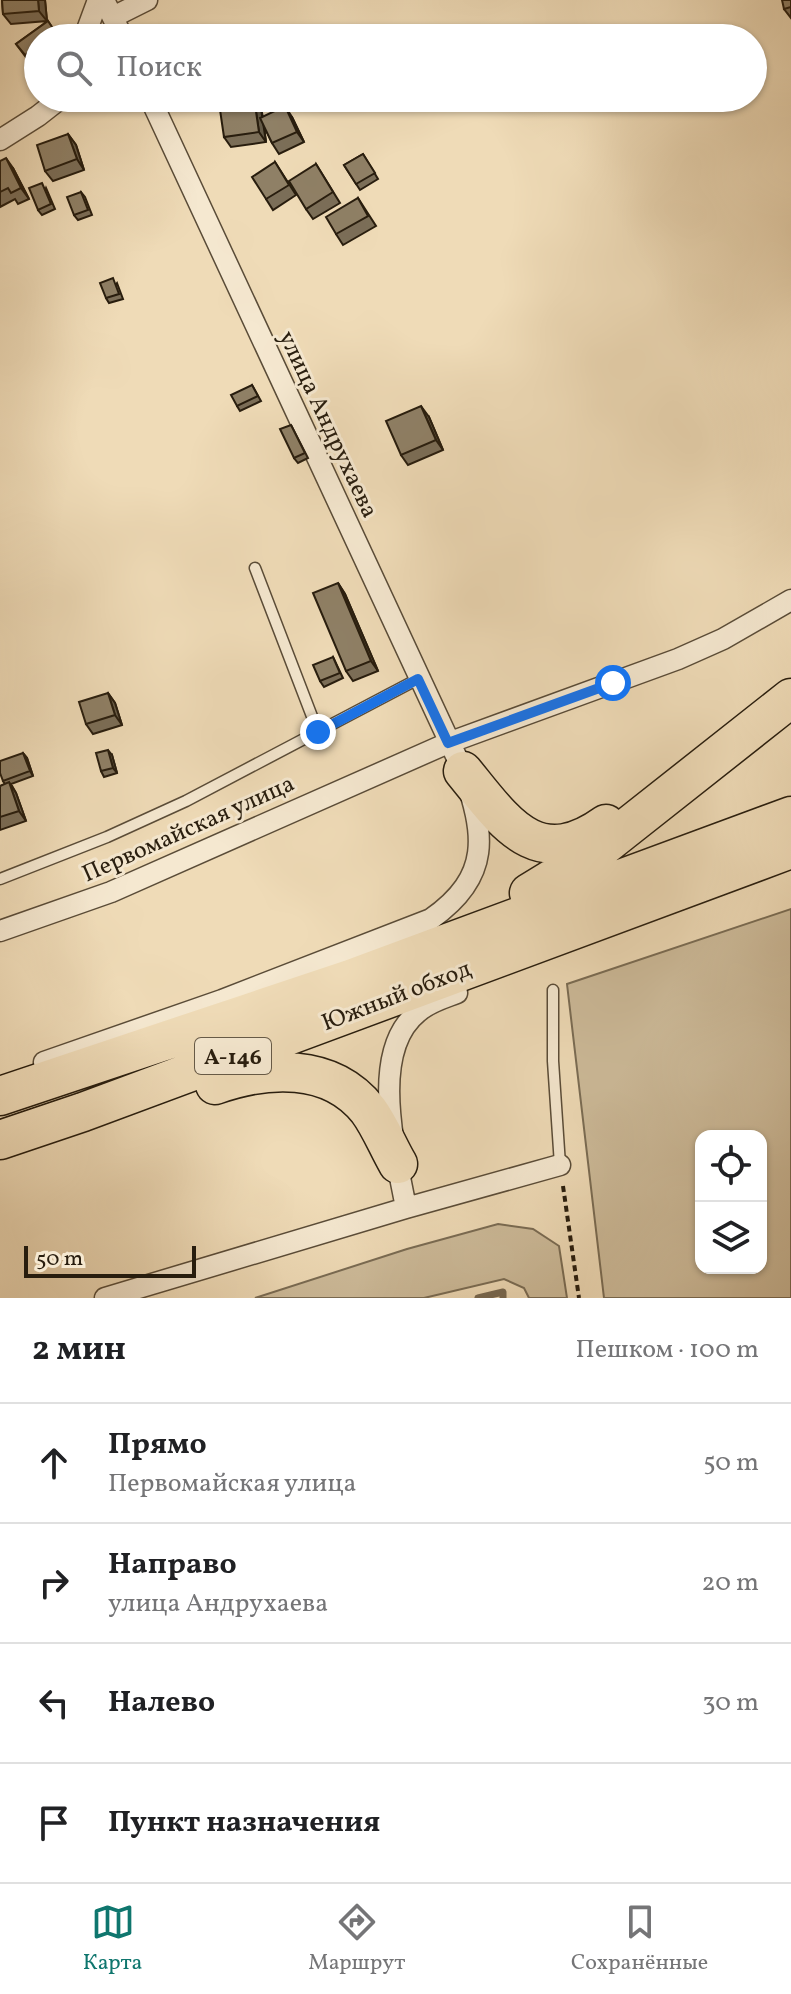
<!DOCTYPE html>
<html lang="ru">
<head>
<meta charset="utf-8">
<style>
	:root { --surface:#fff; --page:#f2f2f2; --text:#202124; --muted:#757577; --line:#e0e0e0; --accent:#0f766e }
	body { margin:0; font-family:Vollkorn,serif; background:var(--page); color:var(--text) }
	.controls { position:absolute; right:24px; bottom:24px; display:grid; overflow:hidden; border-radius:16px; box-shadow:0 2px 6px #0004 }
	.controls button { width:72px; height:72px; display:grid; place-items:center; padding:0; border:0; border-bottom:2px solid var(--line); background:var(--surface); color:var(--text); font:40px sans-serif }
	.scale { position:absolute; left:24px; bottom:20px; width:172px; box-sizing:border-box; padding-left:8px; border:4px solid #281d0e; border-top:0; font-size:22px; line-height:28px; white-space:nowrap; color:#281d0e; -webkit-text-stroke:6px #f5e8d0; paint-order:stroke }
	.stop { position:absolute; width:24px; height:24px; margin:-18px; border:6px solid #1a73e8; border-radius:50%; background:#fff }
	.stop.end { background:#1a73e8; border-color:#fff; box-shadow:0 2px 8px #0008 }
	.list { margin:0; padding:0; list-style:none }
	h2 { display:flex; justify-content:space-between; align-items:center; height:104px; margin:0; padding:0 32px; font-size:34px }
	h2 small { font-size:26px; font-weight:400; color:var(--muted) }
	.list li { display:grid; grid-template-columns:52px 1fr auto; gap:24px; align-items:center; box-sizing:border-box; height:120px; padding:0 32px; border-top:2px solid var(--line) }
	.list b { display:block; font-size:30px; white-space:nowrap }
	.list p { margin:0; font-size:26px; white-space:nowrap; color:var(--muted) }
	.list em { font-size:26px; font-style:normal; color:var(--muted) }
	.icon { flex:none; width:44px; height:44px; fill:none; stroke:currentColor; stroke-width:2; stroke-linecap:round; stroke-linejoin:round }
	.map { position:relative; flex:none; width:791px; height:1298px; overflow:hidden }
	.search { position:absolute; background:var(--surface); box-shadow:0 2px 6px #0004; left:24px; right:24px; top:24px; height:88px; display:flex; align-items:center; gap:20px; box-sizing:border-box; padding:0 28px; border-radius:44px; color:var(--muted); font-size:30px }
	.sheet { height:584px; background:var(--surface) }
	nav { display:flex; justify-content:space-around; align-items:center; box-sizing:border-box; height:112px; border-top:2px solid var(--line); background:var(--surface); font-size:22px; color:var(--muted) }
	nav a { display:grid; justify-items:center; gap:4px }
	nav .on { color:var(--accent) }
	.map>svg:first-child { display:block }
	.green { fill:#cdbb9a; stroke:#7a6c54; stroke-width:2; fill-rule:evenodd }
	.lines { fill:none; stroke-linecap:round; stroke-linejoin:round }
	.stream { stroke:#776851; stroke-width:7 }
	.lane-casing { stroke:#5a4c38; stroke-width:13 }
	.street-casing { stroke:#5a4c38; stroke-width:23 }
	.highway-casing { stroke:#281d0e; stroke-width:41 }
	.path { stroke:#281d0e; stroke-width:4; stroke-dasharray:6 4; stroke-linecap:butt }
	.lane { stroke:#f5e8d0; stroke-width:10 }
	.street { stroke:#f5e8d0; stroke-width:20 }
	.highway { stroke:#efdbb7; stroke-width:38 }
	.wall { fill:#7b6e58; stroke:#281d0e; stroke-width:2 }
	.shaded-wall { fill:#645a47; stroke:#281d0e; stroke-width:2 }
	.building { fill:#8f8066; stroke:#281d0e; stroke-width:2 }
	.route { stroke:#1a73e8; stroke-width:10 }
	.labels { text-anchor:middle; stroke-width:6; stroke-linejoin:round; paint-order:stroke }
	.shield { fill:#f5e8d0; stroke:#665a48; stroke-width:2 }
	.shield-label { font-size:22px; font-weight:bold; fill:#281d0e }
	.street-label { font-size:24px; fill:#281d0e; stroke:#f5e8d0 }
</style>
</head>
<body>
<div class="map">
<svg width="791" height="1298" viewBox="0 0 791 1298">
	<rect width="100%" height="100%" fill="#efdbb7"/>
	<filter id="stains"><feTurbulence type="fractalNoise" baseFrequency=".0025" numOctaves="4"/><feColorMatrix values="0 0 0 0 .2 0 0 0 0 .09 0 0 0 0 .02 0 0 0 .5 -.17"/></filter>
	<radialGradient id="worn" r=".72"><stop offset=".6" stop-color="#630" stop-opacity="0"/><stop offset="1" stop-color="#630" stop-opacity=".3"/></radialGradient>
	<!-- green -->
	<path class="green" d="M 791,909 L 791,1298 L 604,1298 L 567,984 ZM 701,1136 L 761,1136 L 761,1268 L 701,1268 Z
		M 498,1224 L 533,1229 L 559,1246 L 567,1298 L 529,1298 L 524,1288 L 504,1279 L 424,1298 L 255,1298 L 407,1249 Z"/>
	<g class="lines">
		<!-- stream -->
		<path class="stream" d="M 478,1298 L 503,1292 L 503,1298"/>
		<defs>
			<path id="lane" d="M 255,568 L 318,732
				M 0,879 L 107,837 L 186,801 L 418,679
				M 553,990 L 553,1061 L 560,1165"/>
			<path id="street" d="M 104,0 L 123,38
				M 113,17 L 147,0
				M 84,38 L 98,0
				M 0,140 L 38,116 L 61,98
				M 0,931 L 111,892 L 448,743 L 678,659 L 723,639 L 791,600
				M 44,1062 L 222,1000 L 431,919 C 492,876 485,834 463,771 L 150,98
				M 406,1208 C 396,1153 368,1052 418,1012 C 429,1002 444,998 457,993
				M 105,1298 L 406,1208 L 560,1165"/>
			<path id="highway" d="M 463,771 C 504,821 536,874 606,824
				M 529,893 L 596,852 L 791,698
				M 215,1085 C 266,1067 330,1062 368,1110 C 380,1126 388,1147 398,1164
				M 0,1096 L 350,979 L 791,816
				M 0,1140 L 83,1112 L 791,849"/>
		</defs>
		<!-- lane casing -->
		<use href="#lane" class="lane-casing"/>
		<!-- street casing -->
		<use href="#street" class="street-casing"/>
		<!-- highway casing -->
		<use href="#highway" class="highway-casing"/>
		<!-- path -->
		<path class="path" d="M 563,1186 L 579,1298"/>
		<!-- lane -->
		<use href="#lane" class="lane"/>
		<!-- street -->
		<use href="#street" class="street"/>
		<!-- highway -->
		<use href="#highway" class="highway"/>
	</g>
	<!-- wall -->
	<path class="wall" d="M 2,0 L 45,0 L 47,21 L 11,24 L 3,14 Z
		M 791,0 L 791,18 L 784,9 Z
		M 48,21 L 59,38 L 38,38 L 38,54 L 28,60 L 16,44 Z
		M 254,98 L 261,109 L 263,117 L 292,117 L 304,142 L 279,154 L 272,143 L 264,126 L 266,142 L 231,147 L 224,137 Z
		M 68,134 L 76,145 L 84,170 L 53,181 L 45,171 Z
		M 363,154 L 378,179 L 360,190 L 344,165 Z
		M 0,161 L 13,168 L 29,199 L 18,204 L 15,199 L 0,207 Z
		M 275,162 L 296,195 L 273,210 L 266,199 Z
		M 316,164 L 340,203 L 313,219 L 306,209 Z
		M 46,188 L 55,209 L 42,215 L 38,210 Z
		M 81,192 L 85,197 L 92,215 L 78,220 L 74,215 Z
		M 358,198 L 376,226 L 343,245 L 336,234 Z
		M 117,283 L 123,299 L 109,303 L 106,298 Z
		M 252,385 L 261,401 L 240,411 L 237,406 Z
		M 429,417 L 443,450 L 408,465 L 401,455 Z
		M 291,425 L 308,458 L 298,463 L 294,458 Z
		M 338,583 L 345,594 L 378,671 L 353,681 L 346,671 Z
		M 333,657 L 343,678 L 324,687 L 320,681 Z
		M 108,693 L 115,703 L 122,725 L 93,734 L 86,724 Z
		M 23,753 L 27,758 L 33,776 L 11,784 L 16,793 L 26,821 L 0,830 L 0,786 L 5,784 L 3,781 Z
		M 112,755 L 117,773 L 104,777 L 101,771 Z"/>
	<!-- shaded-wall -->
	<path class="shaded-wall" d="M 38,0 L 45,0 L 47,21 L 39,11 Z
		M 254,98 L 261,109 L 266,142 L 259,132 Z
		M 285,106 L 292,117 L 304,142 L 297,132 Z
		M 68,134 L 76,145 L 84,170 L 77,159 Z
		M 6,158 L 13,168 L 29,199 L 21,188 Z
		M 421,406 L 429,417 L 443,450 L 436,440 Z
		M 338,583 L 345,594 L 378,671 L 371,661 Z
		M 108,693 L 115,703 L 122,725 L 115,715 Z
		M 108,750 L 112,755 L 117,773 L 113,768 Z
		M 23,753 L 27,758 L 33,776 L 30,771 Z
		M 9,782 L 16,793 L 26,821 L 19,811 Z"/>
	<!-- building -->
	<path class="building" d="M 2,0 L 38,0 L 39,11 L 3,14 Z
		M 782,0 L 791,0 L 791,7 L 784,9 Z
		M 48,21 L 56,33 L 49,38 L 38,38 L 38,46 L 25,55 L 16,44 Z
		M 254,98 L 259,132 L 224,137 L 219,103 Z
		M 285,106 L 297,132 L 272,143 L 260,118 Z
		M 68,134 L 77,159 L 45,171 L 37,145 Z
		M 363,154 L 375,173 L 356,184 L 344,165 Z
		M 6,158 L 21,188 L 11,193 L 8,188 L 0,192 L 0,161 Z
		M 275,162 L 289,185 L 266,199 L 252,177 Z
		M 316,164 L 333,192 L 306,209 L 289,181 Z
		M 42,183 L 51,204 L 38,210 L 29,188 Z
		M 81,192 L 88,210 L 74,215 L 67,197 Z
		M 358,198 L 368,216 L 336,234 L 326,217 Z
		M 113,278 L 119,294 L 106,298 L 100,283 Z
		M 252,385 L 258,396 L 237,406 L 231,395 Z
		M 421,406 L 436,440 L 401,455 L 386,421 Z
		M 291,425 L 305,453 L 294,458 L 280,429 Z
		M 338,583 L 371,661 L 346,671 L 313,593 Z
		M 333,657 L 340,673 L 320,681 L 313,665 Z
		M 108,693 L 115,715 L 86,724 L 79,702 Z
		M 108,750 L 113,768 L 101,771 L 96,753 Z
		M 23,753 L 30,771 L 3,781 L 0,773 L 0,761 Z
		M 9,782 L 19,811 L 0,817 L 0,786 Z"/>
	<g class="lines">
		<!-- route -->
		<path class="route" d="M 318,732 L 418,679 L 448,743 L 613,683"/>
	</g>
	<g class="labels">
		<!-- shield labels -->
		<rect class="shield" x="195" y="1038" width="76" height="36" rx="6"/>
		<g class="shield-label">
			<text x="233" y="1064">А-146</text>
		</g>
		<!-- street labels -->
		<g class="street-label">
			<text transform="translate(329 424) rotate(65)" y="8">улица Андрухаева</text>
			<text transform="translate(188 828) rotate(-24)" y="8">Первомайская улица</text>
			<text transform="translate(396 995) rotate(-21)" y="8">Южный обход</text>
		</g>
	</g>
	<rect width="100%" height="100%" filter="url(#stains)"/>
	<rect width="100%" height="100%" fill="url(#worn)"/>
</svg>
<div class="controls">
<button><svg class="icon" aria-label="locate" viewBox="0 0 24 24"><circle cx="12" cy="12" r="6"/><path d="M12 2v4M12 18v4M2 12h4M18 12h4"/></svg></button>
<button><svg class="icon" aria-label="layers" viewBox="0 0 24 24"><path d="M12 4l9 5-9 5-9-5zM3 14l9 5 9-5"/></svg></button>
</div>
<div class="scale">50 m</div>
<div class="stop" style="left:613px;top:683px"></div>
<div class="stop end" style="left:318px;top:732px"></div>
<div class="search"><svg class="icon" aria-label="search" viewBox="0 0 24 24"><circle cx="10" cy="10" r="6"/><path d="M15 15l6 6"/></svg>Поиск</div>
</div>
<section class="sheet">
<h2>2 мин<small>Пешком · 100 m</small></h2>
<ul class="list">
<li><svg class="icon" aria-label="ahead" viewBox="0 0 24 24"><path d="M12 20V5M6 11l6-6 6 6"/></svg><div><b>Прямо</b><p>Первомайская улица</p></div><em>50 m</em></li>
<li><svg class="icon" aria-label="right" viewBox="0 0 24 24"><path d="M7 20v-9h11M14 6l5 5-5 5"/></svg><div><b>Направо</b><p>улица Андрухаева</p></div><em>20 m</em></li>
<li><svg class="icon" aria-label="left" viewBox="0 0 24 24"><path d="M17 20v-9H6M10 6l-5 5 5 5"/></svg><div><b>Налево</b></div><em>30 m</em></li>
<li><svg class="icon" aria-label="arrive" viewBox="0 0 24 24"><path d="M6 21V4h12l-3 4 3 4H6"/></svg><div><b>Пункт назначения</b></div></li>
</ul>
</section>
<nav>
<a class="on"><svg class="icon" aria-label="map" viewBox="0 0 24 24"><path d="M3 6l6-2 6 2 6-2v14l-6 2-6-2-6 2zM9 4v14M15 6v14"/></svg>Карта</a>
<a><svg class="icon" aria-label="directions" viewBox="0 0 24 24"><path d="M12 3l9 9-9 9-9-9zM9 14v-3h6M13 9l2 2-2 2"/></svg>Маршрут</a>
<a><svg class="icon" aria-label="saved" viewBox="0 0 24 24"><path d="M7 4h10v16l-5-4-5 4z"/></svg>Сохранённые</a>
</nav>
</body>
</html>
